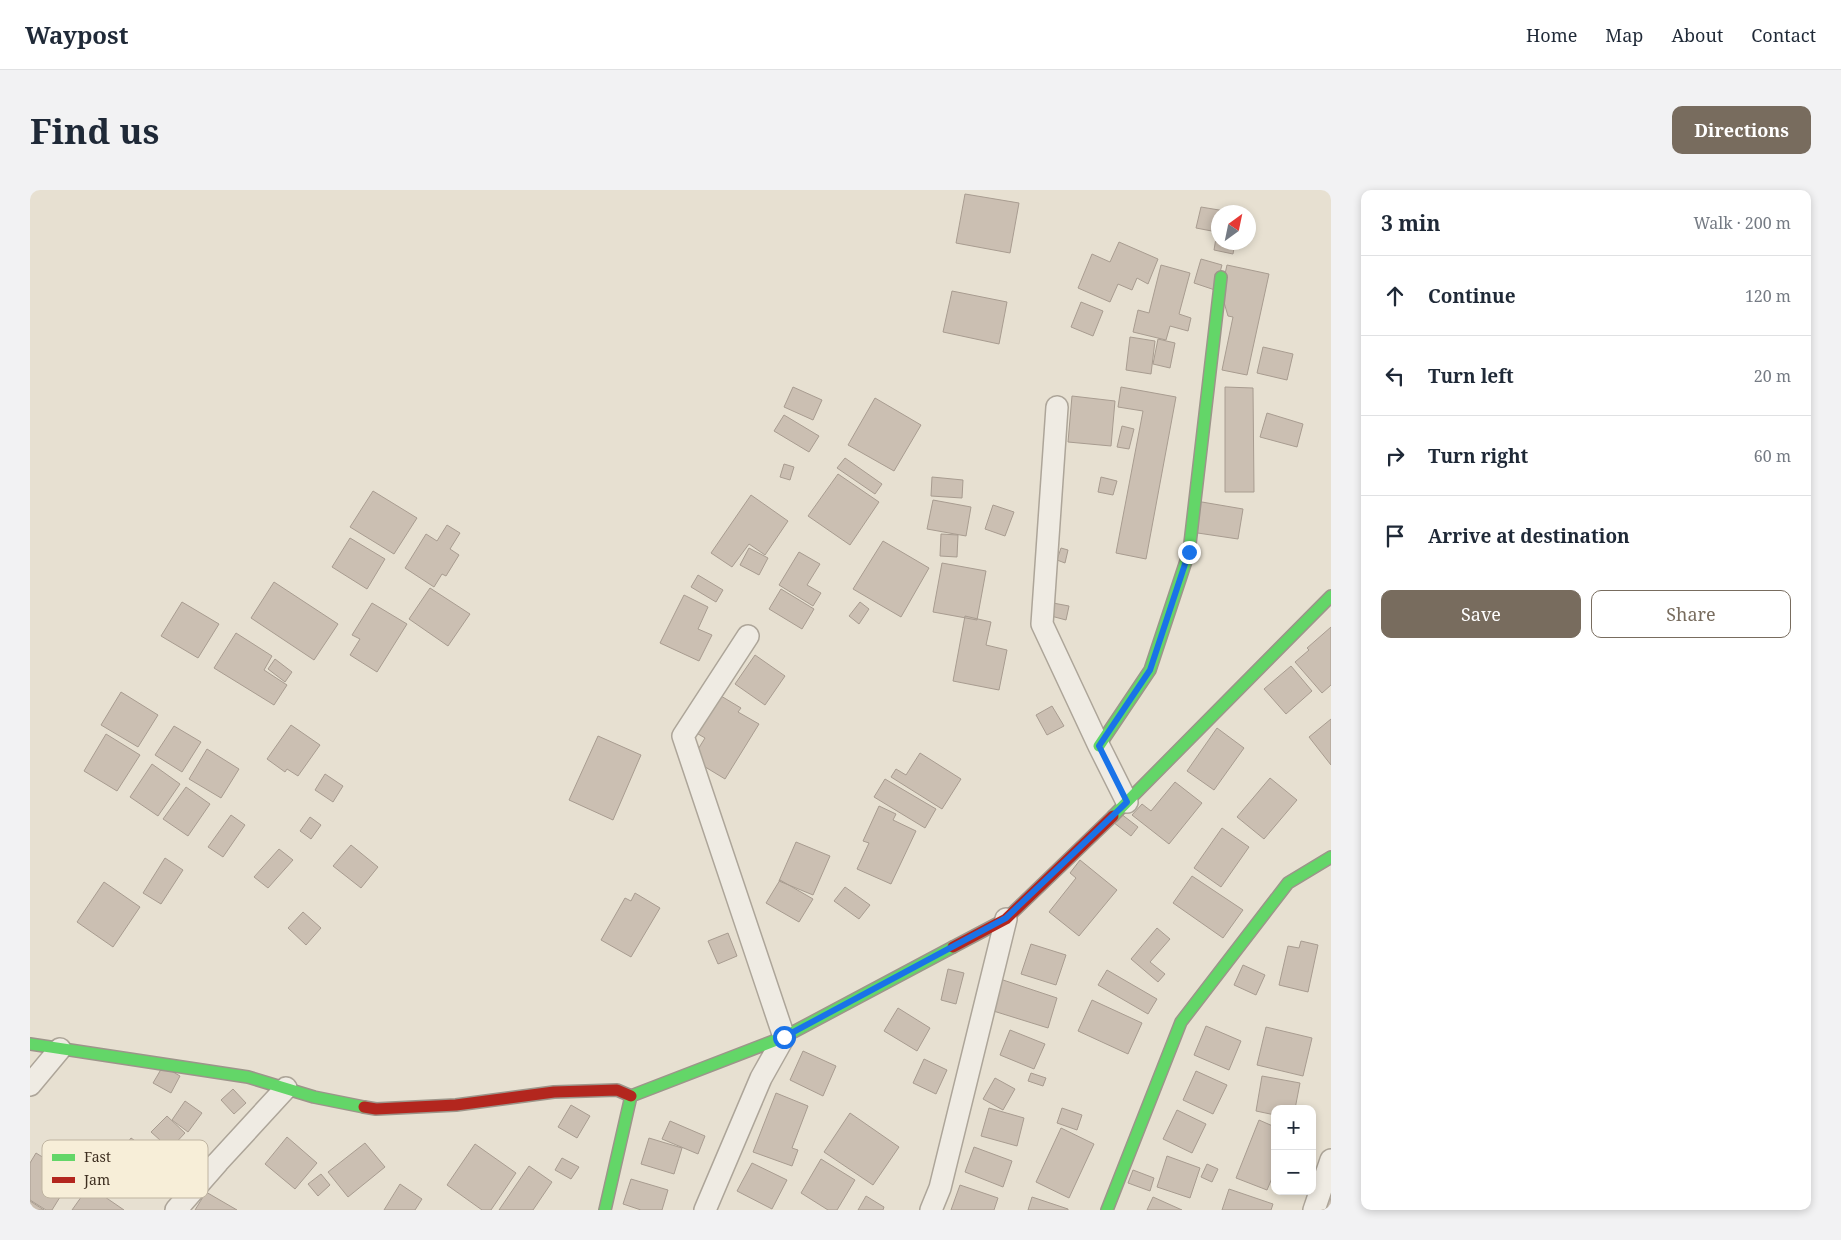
<!DOCTYPE html>
<html lang="en">
<head>
<meta charset="utf-8">
<style>
	:root { --surface:#fff; --page:#f2f2f3; --text:#1f2937; --muted:#747a83; --line:#e0e1e3; --accent:#786c5e }
	body { margin:0; font-family:"Noto Serif",serif; background:var(--page); color:var(--text) }
	.controls { position:absolute; right:15px; bottom:15px; display:grid; overflow:hidden; border-radius:10px; box-shadow:0 2px 8px #0003 }
	.controls button { width:45px; height:45px; display:grid; place-items:center; padding:0; border:0; border-bottom:1px solid var(--line); background:var(--surface); color:var(--text); font:25px sans-serif }
	.compass { position:absolute; left:1181px; top:15px; width:45px; height:45px; border-radius:50%; background:var(--surface); box-shadow:0 2px 8px #0003; rotate:33deg }
	.stop { position:absolute; width:15px; height:15px; margin:-11px; border:4px solid #1a73e8; border-radius:50%; background:#fff }
	.stop.end { background:#1a73e8; border-color:#fff; box-shadow:0 1px 5px #0008 }
	.list { margin:0; padding:0; list-style:none }
	h2 { display:flex; justify-content:space-between; align-items:center; height:65px; margin:0; padding:0 20px; font-size:21px }
	h2 small { font-size:16px; font-weight:400; color:var(--muted) }
	.list li { display:grid; grid-template-columns:32px 1fr auto; gap:15px; align-items:center; box-sizing:border-box; height:80px; padding:0 20px; border-top:1px solid var(--line) }
	.list b { display:block; font-size:19px; white-space:nowrap }
	.list em { font-size:16px; font-style:normal; color:var(--muted) }
	.actions { display:flex; gap:10px; padding:15px 20px }
	.actions a { flex:1; padding:11px 0; border:1px solid var(--accent); border-radius:10px; text-align:center; font-size:18px; color:var(--accent) }
	.actions .main { background:var(--accent); color:#fff }
	.icon { flex:none; width:28px; height:28px; fill:none; stroke:currentColor; stroke-width:2; stroke-linecap:round; stroke-linejoin:round }
	.map { position:relative; flex:none; width:1301px; height:1020px; overflow:hidden; border-radius:10px }
	header { display:flex; align-items:center; gap:30px; box-sizing:border-box; height:70px; padding:0 25px; background:var(--surface); border-bottom:1px solid var(--line) }
	header strong { font-size:24px }
	nav { display:flex; gap:28px; margin-inline-start:auto; font-size:18px }
	.intro { display:flex; align-items:center; justify-content:space-between; box-sizing:border-box; height:120px; padding:0 30px }
	h1 { margin:0; font-size:35px }
	.button { padding:12px 22px; border-radius:10px; background:var(--accent); color:#fff; font-size:18px; font-weight:700 }
	main { display:flex; gap:30px; padding:0 30px }
	aside { flex:1; background:var(--surface); border-radius:10px; box-shadow:0 2px 8px #0003 }
	.map>svg:first-child { display:block }
	.building { fill:#cbbfb2; stroke:#a89c90 }
	.lines { fill:none; stroke-linecap:round; stroke-linejoin:round }
	.street-casing { stroke:#ada599; stroke-width:24 }
	.fast-casing { stroke:#9c958a; stroke-width:14 }
	.jam-casing { stroke:#9c958a; stroke-width:14 }
	.street { stroke:#efebe3; stroke-width:21 }
	.fast { stroke:#63d668; stroke-width:11 }
	.jam { stroke:#b3261e; stroke-width:11 }
	.route { stroke:#1a73e8; stroke-width:6 }
	.key { fill:#f7eed8; stroke:#bfb4a1; stroke-width:1 }
	.key-label { font-size:14px; fill:#3d2e20 }
</style>
</head>
<body>
<header>
<strong>Waypost</strong>
<nav><a>Home</a><a>Map</a><a>About</a><a>Contact</a></nav>
</header>
<div class="intro"><h1>Find us</h1><a class="button">Directions</a></div>
<main>
<div class="map">
<svg width="1301" height="1020" viewBox="0 0 1301 1020">
	<rect width="100%" height="100%" fill="#e7e0d1"/>
	<!-- building -->
	<path class="building" d="M 935,4 L 989,13 L 980,63 L 926,53 Z
		M 1171,17 L 1201,22 L 1188,22 L 1188,52 L 1205,52 L 1203,64 L 1184,60 L 1187,42 L 1166,38 Z
		M 1089,52 L 1128,69 L 1118,94 L 1107,88 L 1102,100 L 1088,94 L 1080,112 L 1048,98 L 1062,64 L 1080,72 Z
		M 1171,69 L 1192,75 L 1185,100 L 1164,93 Z
		M 1131,75 L 1160,83 L 1149,124 L 1161,128 L 1158,141 L 1140,136 L 1136,150 L 1103,142 L 1108,120 L 1119,123 Z
		M 1197,75 L 1239,84 L 1217,185 L 1192,180 L 1203,127 L 1198,126 L 1191,102 Z
		M 922,101 L 977,112 L 969,154 L 913,142 Z
		M 1051,112 L 1073,121 L 1063,146 L 1041,137 Z
		M 1100,147 L 1125,151 L 1121,184 L 1096,180 Z
		M 1128,149 L 1145,153 L 1140,178 L 1123,174 Z
		M 1233,157 L 1263,164 L 1257,190 L 1227,183 Z
		M 763,197 L 792,210 L 783,230 L 754,217 Z
		M 1091,197 L 1146,207 L 1116,369 L 1086,363 L 1113,221 L 1088,217 Z
		M 1195,197 L 1223,198 L 1224,302 L 1195,302 Z
		M 1042,206 L 1085,211 L 1081,256 L 1038,252 Z
		M 845,208 L 891,235 L 864,281 L 818,255 Z
		M 1237,223 L 1273,234 L 1267,257 L 1230,247 Z
		M 754,225 L 789,246 L 779,262 L 744,241 Z
		M 1092,236 L 1104,239 L 1099,259 L 1087,257 Z
		M 815,268 L 852,294 L 845,304 L 807,278 Z
		M 754,274 L 764,277 L 760,290 L 750,287 Z
		M 808,284 L 849,312 L 820,355 L 778,326 Z
		M 902,287 L 933,290 L 932,308 L 901,306 Z
		M 1071,287 L 1087,291 L 1083,305 L 1068,302 Z
		M 343,301 L 387,328 L 364,364 L 320,337 Z
		M 721,305 L 758,331 L 735,365 L 719,354 L 702,377 L 681,363 Z
		M 903,310 L 941,317 L 936,346 L 897,339 Z
		M 1166,311 L 1213,319 L 1208,349 L 1161,342 Z
		M 963,315 L 984,322 L 975,346 L 955,339 Z
		M 417,335 L 430,343 L 420,359 L 429,365 L 416,386 L 412,384 L 404,397 L 375,378 L 396,344 L 407,351 Z
		M 911,344 L 928,345 L 927,367 L 910,366 Z
		M 320,348 L 355,369 L 337,399 L 302,377 Z
		M 853,351 L 899,378 L 871,427 L 823,399 Z
		M 719,358 L 738,368 L 729,385 L 710,375 Z
		M 1031,358 L 1038,360 L 1035,373 L 1027,370 Z
		M 769,362 L 790,374 L 777,395 L 791,403 L 783,416 L 749,395 Z
		M 912,373 L 956,381 L 947,430 L 903,422 Z
		M 668,385 L 693,400 L 686,412 L 661,397 Z
		M 244,392 L 308,434 L 284,470 L 221,428 Z
		M 400,398 L 440,424 L 418,456 L 379,429 Z
		M 751,399 L 784,419 L 772,439 L 739,419 Z
		M 654,405 L 678,417 L 668,439 L 682,445 L 669,471 L 630,453 Z
		M 152,412 L 189,434 L 168,468 L 131,446 Z
		M 830,412 L 839,419 L 829,434 L 819,426 Z
		M 342,413 L 377,434 L 347,482 L 320,465 L 330,449 L 322,445 Z
		M 1023,413 L 1039,416 L 1036,430 L 1021,426 Z
		M 935,426 L 961,432 L 956,455 L 977,460 L 969,500 L 923,491 Z
		M 1301,437 L 1301,495 L 1292,503 L 1265,472 L 1279,460 L 1277,458 Z
		M 206,443 L 242,466 L 234,480 L 257,495 L 244,515 L 184,478 Z
		M 725,465 L 755,486 L 735,515 L 705,494 Z
		M 245,469 L 262,482 L 255,492 L 238,479 Z
		M 1261,476 L 1282,501 L 1256,524 L 1234,499 Z
		M 91,502 L 128,525 L 108,557 L 71,535 Z
		M 686,503 L 711,518 L 708,522 L 729,534 L 695,589 L 662,569 L 675,548 L 663,541 Z
		M 1022,516 L 1034,536 L 1017,545 L 1006,525 Z
		M 1301,529 L 1301,575 L 1279,547 Z
		M 261,535 L 290,555 L 268,586 L 257,579 L 255,582 L 237,569 Z
		M 144,536 L 171,552 L 152,582 L 125,565 Z
		M 1187,538 L 1214,558 L 1184,600 L 1157,581 Z
		M 76,544 L 110,565 L 87,601 L 54,581 Z
		M 568,546 L 611,565 L 583,630 L 539,610 Z
		M 177,559 L 209,579 L 191,608 L 159,589 Z
		M 890,563 L 931,589 L 912,619 L 861,587 L 866,579 L 876,585 Z
		M 122,574 L 150,594 L 128,626 L 100,607 Z
		M 295,584 L 313,596 L 303,612 L 285,600 Z
		M 1240,588 L 1267,610 L 1234,649 L 1207,627 Z
		M 855,589 L 906,619 L 895,638 L 844,607 Z
		M 1145,592 L 1172,613 L 1139,654 L 1102,625 L 1112,614 L 1121,621 Z
		M 156,597 L 180,614 L 158,646 L 133,629 Z
		M 849,616 L 866,624 L 863,630 L 886,641 L 861,694 L 827,679 L 839,653 L 833,651 Z
		M 1086,620 L 1108,637 L 1101,646 L 1079,629 Z
		M 201,625 L 215,635 L 193,667 L 178,657 Z
		M 280,627 L 291,635 L 281,649 L 270,641 Z
		M 1192,638 L 1219,657 L 1191,697 L 1164,678 Z
		M 766,652 L 800,666 L 783,705 L 749,691 Z
		M 321,655 L 348,677 L 331,698 L 303,676 Z
		M 249,659 L 263,670 L 238,698 L 224,687 Z
		M 135,668 L 153,680 L 131,714 L 113,703 Z
		M 1050,670 L 1087,700 L 1049,746 L 1019,722 L 1046,688 L 1040,683 Z
		M 1162,686 L 1213,720 L 1193,748 L 1143,713 Z
		M 750,690 L 783,709 L 769,732 L 736,713 Z
		M 74,692 L 110,717 L 83,757 L 47,732 Z
		M 815,697 L 840,715 L 829,729 L 804,711 Z
		M 605,703 L 630,718 L 601,767 L 571,750 L 595,708 L 601,711 Z
		M 273,722 L 291,738 L 276,755 L 258,738 Z
		M 1127,738 L 1140,749 L 1120,772 L 1135,784 L 1128,792 L 1101,769 Z
		M 698,743 L 707,766 L 688,774 L 678,751 Z
		M 1271,751 L 1288,755 L 1278,802 L 1249,795 L 1258,756 L 1269,758 Z
		M 1001,754 L 1036,765 L 1026,795 L 991,784 Z
		M 1213,775 L 1235,785 L 1226,805 L 1204,795 Z
		M 918,779 L 934,783 L 926,814 L 911,810 Z
		M 1077,780 L 1127,809 L 1118,824 L 1068,795 Z
		M 967,788 L 1027,808 L 1018,838 L 957,819 Z
		M 1062,810 L 1112,833 L 1098,864 L 1048,841 Z
		M 868,818 L 900,838 L 887,861 L 854,841 Z
		M 1176,836 L 1211,851 L 1199,880 L 1164,865 Z
		M 1236,837 L 1282,848 L 1273,886 L 1227,875 Z
		M 980,840 L 1015,854 L 1004,879 L 970,865 Z
		M 773,861 L 806,876 L 793,906 L 760,890 Z
		M 894,869 L 917,880 L 906,904 L 883,893 Z
		M 133,876 L 150,886 L 141,903 L 123,893 Z
		M 1166,881 L 1197,895 L 1183,924 L 1153,910 Z
		M 1001,883 L 1016,888 L 1013,896 L 998,891 Z
		M 1232,886 L 1270,893 L 1265,919 L 1245,919 L 1245,925 L 1226,921 Z
		M 965,888 L 985,899 L 973,920 L 953,909 Z
		M 203,899 L 216,913 L 204,924 L 191,910 Z
		M 746,903 L 778,916 L 762,958 L 768,960 L 762,976 L 723,962 Z
		M 155,911 L 172,923 L 158,942 L 142,930 Z
		M 541,915 L 560,926 L 547,948 L 528,937 Z
		M 959,918 L 994,928 L 987,956 L 951,946 Z
		M 1032,918 L 1052,925 L 1047,940 L 1027,933 Z
		M 1147,920 L 1176,934 L 1162,963 L 1133,949 Z
		M 820,923 L 869,957 L 843,995 L 794,962 Z
		M 137,926 L 155,943 L 140,959 L 121,942 Z
		M 1229,930 L 1245,937 L 1245,981 L 1237,1000 L 1206,988 Z
		M 640,931 L 675,946 L 668,964 L 632,949 Z
		M 1031,938 L 1064,954 L 1039,1008 L 1006,992 Z
		M 257,947 L 287,973 L 265,999 L 235,974 Z
		M 101,948 L 131,969 L 118,987 L 88,966 Z
		M 619,948 L 652,958 L 644,984 L 611,974 Z
		M 335,953 L 355,977 L 318,1007 L 298,982 Z
		M 445,954 L 486,983 L 461,1020 L 452,1020 L 417,995 Z
		M 944,957 L 982,971 L 973,997 L 935,982 Z
		M 6,963 L 43,986 L 22,1020 L 16,1020 L 0,1010 L 0,973 Z
		M 1137,966 L 1170,978 L 1160,1008 L 1127,997 Z
		M 532,968 L 549,977 L 541,989 L 525,980 Z
		M 791,969 L 825,990 L 807,1020 L 798,1020 L 771,1003 Z
		M 722,973 L 757,990 L 742,1019 L 707,1001 Z
		M 1177,974 L 1188,979 L 1182,992 L 1171,987 Z
		M 499,976 L 522,992 L 503,1020 L 469,1020 Z
		M 1103,980 L 1124,988 L 1120,1001 L 1098,993 Z
		M 291,984 L 300,995 L 288,1006 L 278,994 Z
		M 601,989 L 638,1000 L 632,1020 L 611,1020 L 593,1014 Z
		M 370,994 L 392,1009 L 385,1020 L 354,1020 Z
		M 930,995 L 968,1008 L 964,1020 L 921,1020 Z
		M 59,996 L 94,1020 L 42,1020 Z
		M 1199,999 L 1243,1014 L 1241,1020 L 1192,1020 Z
		M 176,1002 L 207,1020 L 165,1020 Z
		M 1289,1005 L 1301,1009 L 1301,1020 L 1284,1020 Z
		M 836,1006 L 854,1017 L 853,1020 L 828,1020 Z
		M 1002,1007 L 1038,1019 L 1038,1020 L 998,1020 Z
		M 1123,1007 L 1152,1020 L 1117,1020 Z
		M 0,1011 L 14,1020 L 0,1020 Z"/>
	<g class="lines">
		<defs>
			<path id="street" d="M 1027,217 L 1012,434 L 1069,556 L 1097,612
				M 0,895 L 30,859
				M 146,1020 L 188,972 L 256,898
				M 675,1020 L 731,888 L 754,847 L 653,546 L 718,446
				M 901,1020 L 910,998 L 976,729
				M 1284,1020 L 1301,970"/>
			<path id="fast" d="M 1069,556 L 1120,480 L 1159,362 L 1191,87
				M 1083,626 L 1301,406
				M 0,854 L 218,887 L 284,907 L 334,917
				M 575,1020 L 601,906 L 754,847 L 923,757
				M 1077,1020 L 1151,832 L 1258,693 L 1301,667"/>
			<path id="jam" d="M 923,757 L 976,729 L 1083,626
				M 334,917 L 346,919 L 426,915 L 524,902 L 587,900 L 601,906"/>
		</defs>
		<!-- street casing -->
		<use href="#street" class="street-casing"/>
		<!-- fast casing -->
		<use href="#fast" class="fast-casing"/>
		<!-- jam casing -->
		<use href="#jam" class="jam-casing"/>
		<!-- street -->
		<use href="#street" class="street"/>
		<!-- fast -->
		<use href="#fast" class="fast"/>
		<!-- jam -->
		<use href="#jam" class="jam"/>
	</g>
	<g class="lines">
		<!-- route -->
		<path class="route" d="M 754,847 L 976,728 L 1097,612 L 1069,556 L 1120,480 L 1159,362"/>
	</g>
	<!-- legend -->
	<rect x="12" y="950" width="166" height="58" rx="8" class="key"/>
	<rect x="22" y="964" width="23" height="7" fill="#63d668"/>
	<rect x="22" y="987" width="23" height="6" fill="#b3261e"/>
	<g class="key-label">
		<text x="54" y="972">Fast</text>
		<text x="54" y="995">Jam</text>
	</g>
</svg>
<div class="controls">
<button>+</button>
<button>−</button>
</div>
<svg class="compass" viewBox="-18 -18 36 36"><path d="M0-13l5 13h-10z" fill="#e53935"/><path d="M0 13l5-13h-10z" fill="#747a83"/></svg>
<div class="stop" style="left:754px;top:847px"></div>
<div class="stop end" style="left:1159px;top:362px"></div>
</div>
<aside>
<h2>3 min<small>Walk · 200 m</small></h2>
<ul class="list">
<li><svg class="icon" aria-label="ahead" viewBox="0 0 24 24"><path d="M12 20V5M6 11l6-6 6 6"/></svg><div><b>Continue</b></div><em>120 m</em></li>
<li><svg class="icon" aria-label="left" viewBox="0 0 24 24"><path d="M17 20v-9H6M10 6l-5 5 5 5"/></svg><div><b>Turn left</b></div><em>20 m</em></li>
<li><svg class="icon" aria-label="right" viewBox="0 0 24 24"><path d="M7 20v-9h11M14 6l5 5-5 5"/></svg><div><b>Turn right</b></div><em>60 m</em></li>
<li><svg class="icon" aria-label="arrive" viewBox="0 0 24 24"><path d="M6 21V4h12l-3 4 3 4H6"/></svg><div><b>Arrive at destination</b></div></li>
</ul>
<div class="actions"><a class="main">Save</a><a>Share</a></div>
</aside>
</main>
</body>
</html>
